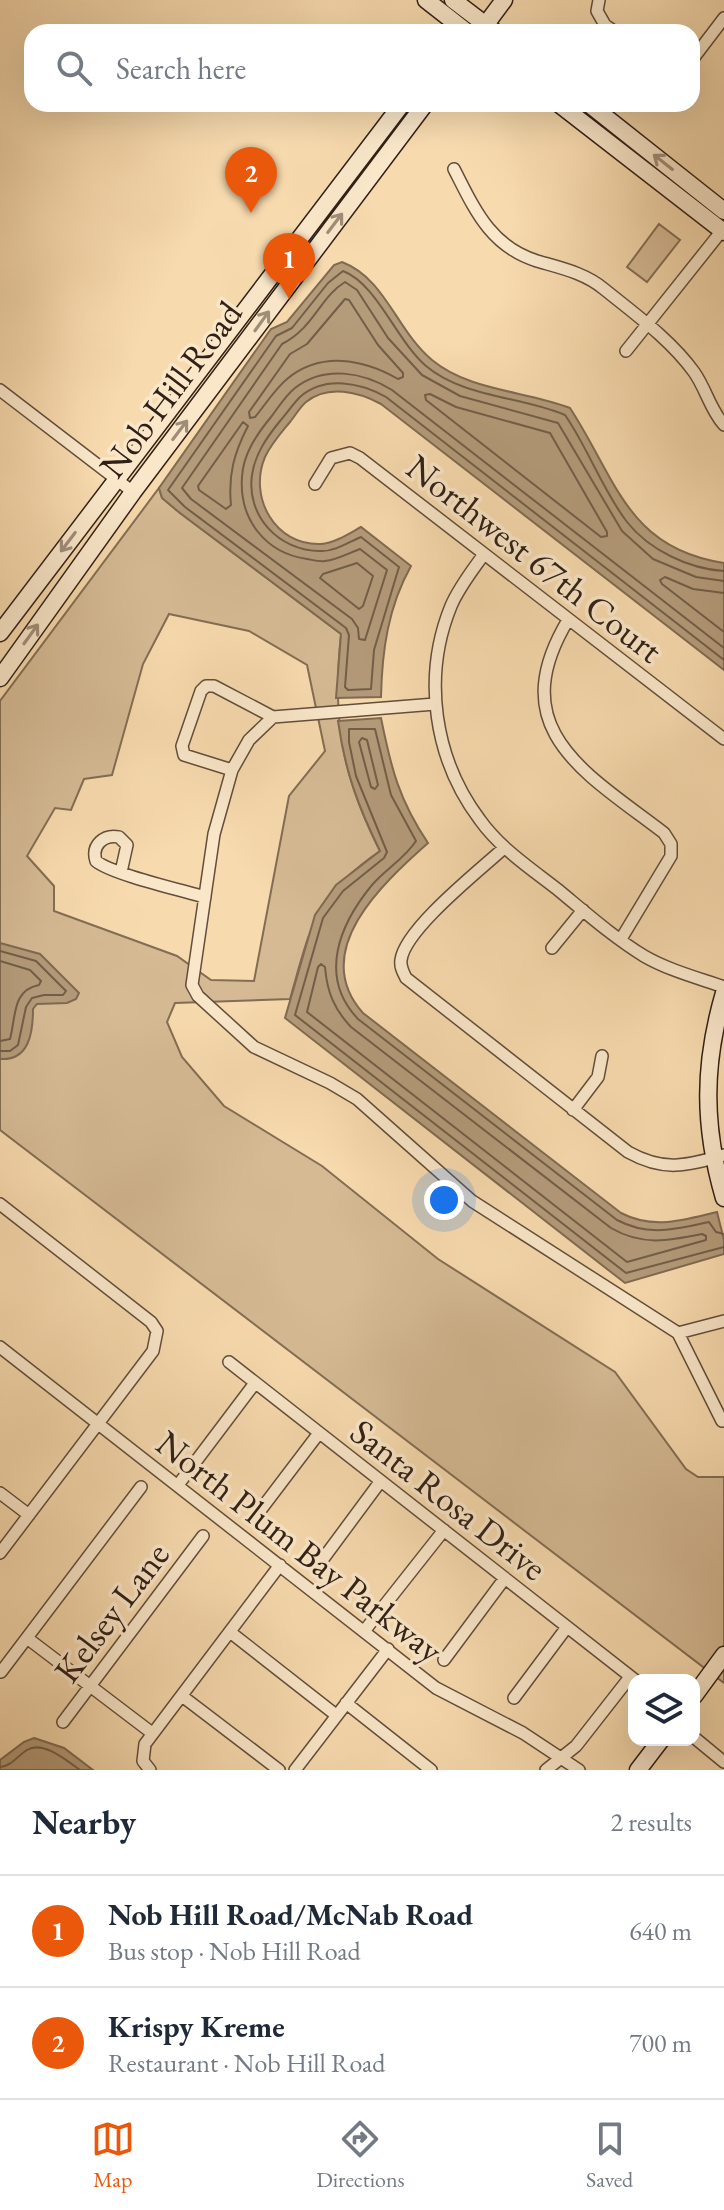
<!DOCTYPE html>
<html lang="en">
<head>
<meta charset="utf-8">
<style>
	:root { --surface:#fff; --page:#f2f2f3; --text:#1f2937; --muted:#747a83; --line:#e0e1e3; --accent:#ea580c }
	body { margin:0; font-family:"EB Garamond",serif; background:var(--page); color:var(--text) }
	.controls { position:absolute; right:24px; bottom:24px; display:grid; overflow:hidden; border-radius:16px; box-shadow:0 8px 32px #0002 }
	.controls button { width:72px; height:72px; display:grid; place-items:center; padding:0; border:0; border-bottom:2px solid var(--line); background:var(--surface); color:var(--text); font:40px sans-serif }
	.you { position:absolute; left:444px; top:1200px; width:28px; height:28px; margin:-20px; border:6px solid #fff; border-radius:50%; background:#1a73e8; box-shadow:0 0 0 12px #1a73e833 }
	.badge { display:grid; place-items:center; width:52px; height:52px; border-radius:50%; background:var(--accent); color:#fff; font-size:26px; font-weight:700 }
	.pin { position:absolute; translate:-50% -66px; filter:drop-shadow(0 2px 4px #0008) }
	.pin::after { content:''; position:absolute; top:42px; width:28px; height:24px; background:inherit; clip-path:polygon(0 0,100% 0,50% 100%) }
	.list { margin:0; padding:0; list-style:none }
	h2 { display:flex; justify-content:space-between; align-items:center; height:104px; margin:0; padding:0 32px; font-size:34px }
	h2 small { font-size:26px; font-weight:400; color:var(--muted) }
	.list li { display:grid; grid-template-columns:52px 1fr auto; gap:24px; align-items:center; box-sizing:border-box; height:112px; padding:0 32px; border-top:2px solid var(--line) }
	.list b { display:block; font-size:30px; white-space:nowrap }
	.list p { margin:0; font-size:26px; white-space:nowrap; color:var(--muted) }
	.list em { font-size:26px; font-style:normal; color:var(--muted) }
	.icon { flex:none; width:44px; height:44px; fill:none; stroke:currentColor; stroke-width:2; stroke-linecap:round; stroke-linejoin:round }
	.map { position:relative; flex:none; width:724px; height:1770px; overflow:hidden }
	.search { position:absolute; background:var(--surface); box-shadow:0 8px 32px #0002; left:24px; right:24px; top:24px; height:88px; display:flex; align-items:center; gap:20px; box-sizing:border-box; padding:0 28px; border-radius:24px; color:var(--muted); font-size:30px }
	.sheet { height:328px; background:var(--surface) }
	nav { display:flex; justify-content:space-around; align-items:center; box-sizing:border-box; height:112px; border-top:2px solid var(--line); background:var(--surface); font-size:22px; color:var(--muted) }
	nav a { display:grid; justify-items:center; gap:4px }
	nav .on { color:var(--accent) }
	.map>svg:first-child { display:block }
	.green { fill:#d5ba94; stroke:#836d54; stroke-width:2; fill-rule:evenodd }
	.water { fill:#b49b7a; stroke:#806a52; stroke-width:2 }
	.lines { fill:none; stroke-linecap:round; stroke-linejoin:round }
	.shore { stroke:#725e48; stroke-width:2 }
	.street-casing { stroke:#624e3b; stroke-width:14 }
	.secondary-casing { stroke:#312015; stroke-width:19 }
	.street { stroke:#fae7ca; stroke-width:11 }
	.secondary { stroke:#fae7ca; stroke-width:16 }
	.oneway { stroke:#a08d79 }
	.labels { text-anchor:middle; stroke-width:7; stroke-linejoin:round; paint-order:stroke }
	.street-label { font-size:36px; fill:#312015; stroke:#fae7ca }
</style>
</head>
<body>
<div class="map">
<svg width="724" height="1770" viewBox="0 0 724 1770">
	<rect width="100%" height="100%" fill="#f7daae"/>
	<filter id="stains"><feTurbulence type="fractalNoise" baseFrequency=".0025" numOctaves="4"/><feColorMatrix values="0 0 0 0 .2 0 0 0 0 .09 0 0 0 0 .02 0 0 0 .5 -.17"/></filter>
	<radialGradient id="worn" r=".72"><stop offset=".6" stop-color="#630" stop-opacity="0"/><stop offset="1" stop-color="#630" stop-opacity=".3"/></radialGradient>
	<!-- green -->
	<path class="green" d="M 659,224 L 680,240 L 647,282 L 627,267 Z
		M 159,488 L 162,498 L 180,513 L 341,634 C 332,719 341,774 380,851 C 314,896 311,926 290,999 L 175,1003 L 167,1022 L 182,1057 L 224,1106 L 322,1166 L 438,1259 L 615,1372 L 686,1469 L 698,1477 L 724,1477 L 724,1683 L 0,1130 L 0,701 ZM 169,614 L 249,631 L 307,665 L 325,751 L 289,796 L 254,981 L 211,980 L 177,956 L 54,911 L 54,886 L 27,856 L 55,808 L 71,810 L 84,779 L 112,775 L 143,664 Z"/>
	<!-- water -->
	<path class="water" d="M 342,262 C 386,279 396,330 432,360 C 469,391 527,391 570,408 C 617,480 627,548 724,563 L 724,670 L 381,404 C 359,392 328,384 306,402 C 300,407 295,416 290,422 C 281,433 271,444 265,457 C 248,497 275,546 321,544 C 335,543 350,533 361,527 L 411,566 C 388,607 382,651 381,697 L 336,698 L 341,634 L 180,513 L 162,498 L 159,488 L 271,329 L 287,322 L 334,265 Z
		M 381,718 C 391,768 399,800 428,843 C 383,883 308,951 363,1013 L 621,1213 C 654,1230 683,1220 717,1212 L 724,1240 L 724,1254 L 625,1283 L 285,1018 L 315,915 L 336,885 L 380,851 C 358,806 345,771 338,721 Z
		M 0,943 L 40,954 L 79,993 L 76,999 L 67,1003 L 37,1004 L 33,1009 C 33,1033 29,1061 0,1059 Z
		M 34,1738 L 64,1748 L 93,1770 L 0,1770 L 0,1760 L 24,1742 Z"/>
	<g class="lines">
		<!-- shore -->
		<path class="shore" d="M 345,299 L 349,300 L 378,345 L 403,373 L 403,377 L 398,379 C 363,359 321,351 287,379 C 275,389 265,405 255,417 L 250,418 L 249,412 L 290,354 L 307,344 Z
			M 430,394 L 456,407 L 550,433 L 607,532 L 607,536 L 601,537 L 426,400 L 425,395 Z
			M 243,422 L 248,426 C 234,453 228,475 231,505 L 226,509 L 199,490 L 198,486 Z
			M 357,563 L 373,576 L 363,606 L 359,609 L 320,578 L 323,574 Z
			M 724,571 C 689,569 649,550 627,522 C 603,491 588,448 565,415 C 521,396 464,398 426,366 C 396,340 377,284 343,271 L 328,283 L 292,328 L 276,336 L 168,490 L 185,507 L 346,628 L 349,635 L 345,687 L 348,690 L 371,689 L 374,650 L 399,567 L 361,537 C 349,542 334,552 320,551 C 279,551 246,516 252,475 C 255,454 267,437 280,421 C 287,413 293,404 300,397 C 325,375 361,383 386,397 L 724,660
			M 724,581 L 696,577 L 653,559 L 622,531 L 558,423 L 460,396 L 422,375 L 388,338 L 357,290 L 345,282 C 320,297 314,328 282,344 L 182,488 L 191,499 L 352,619 L 358,628 L 359,639 L 365,640 L 387,570 L 360,549 C 349,553 337,560 325,561 C 319,562 313,560 307,559 C 265,553 239,519 242,477 C 243,454 257,434 271,417 C 278,408 285,396 295,388 C 324,365 363,372 392,390 L 724,648
			M 724,593 L 693,589 L 665,577 L 660,580 L 662,584 L 724,632
			M 362,738 L 367,740 L 378,785 L 375,789 L 371,787 L 359,742 Z
			M 0,951 L 36,961 L 66,991 L 63,995 L 44,995 L 32,998 L 26,1007 L 18,1045 L 10,1051 L 0,1051
			M 0,961 L 30,970 L 41,981 L 39,985 C 12,990 16,1017 10,1039 L 0,1041
			M 321,964 L 325,967 C 327,992 334,1009 351,1027 L 611,1228 C 642,1246 668,1241 702,1234 L 706,1236 L 706,1240 L 627,1262 L 307,1012 L 318,967 Z
			M 724,1234 L 716,1232 L 709,1222 C 675,1229 649,1237 617,1220 L 358,1019 C 318,977 339,925 372,885 C 385,870 405,858 416,841 L 391,795 L 375,729 L 349,729 L 349,742 L 356,776 L 387,852 L 384,858 L 343,891 L 323,918 L 295,1015 L 626,1273 L 724,1247
			M 0,1767 C 12,1766 17,1756 27,1750 C 43,1740 67,1761 80,1770"/>
		<defs>
			<path id="street" d="M 599,0 L 597,11 L 605,25 L 615,32
				M 692,60 L 724,18
				M 454,169 C 475,210 490,246 537,261 C 561,268 585,273 604,289 C 635,314 671,340 694,372 C 706,389 710,409 724,425
				M 626,351 L 724,228
				M 0,390 L 133,492
				M 315,484 L 331,458 L 350,453 L 360,458 L 724,739
				M 484,554 C 472,571 459,587 451,606 C 422,677 434,759 480,820 C 500,848 530,868 557,889 C 585,912 613,937 644,956 C 668,970 698,978 724,987
				M 568,620 C 502,730 586,773 664,833 L 671,844 L 671,856 L 621,939
				M 435,704 L 273,717 L 249,740 L 232,770 L 214,834 L 192,985 L 198,996 L 254,1047 L 330,1083 L 357,1099 L 472,1201 L 678,1333 L 722,1421
				M 232,770 L 184,755 L 182,746 L 201,691 L 206,686 L 214,686 L 273,717
				M 504,848 C 480,870 405,929 401,960 C 400,967 403,972 406,978 L 628,1152 C 664,1172 686,1166 724,1155
				M 121,872 L 127,845 L 119,837 C 104,834 91,845 96,861 C 111,874 181,890 205,897
				M 552,948 L 583,910
				M 573,1110 L 598,1077 L 602,1056
				M 0,1204 L 151,1322 L 157,1331 L 153,1351 L 0,1553
				M 678,1333 L 724,1321
				M 0,1347 L 436,1688 L 523,1733 L 579,1770
				M 229,1362 L 635,1680
				M 178,1485 L 255,1383
				M 0,1493 L 29,1515
				M 256,1516 L 319,1433
				M 320,1563 L 380,1482
				M 365,1630 L 444,1530
				M 230,1632 L 336,1715
				M 27,1638 L 152,1733
				M 444,1660 L 505,1578
				M 1,1672 L 141,1487
				M 182,1696 L 279,1770
				M 514,1698 L 567,1627
				M 346,1703 L 431,1770
				M 63,1722 L 203,1536
				M 696,1739 L 724,1762
				M 150,1770 L 143,1761 L 145,1744 L 280,1565
				M 295,1770 L 388,1649
				M 546,1770 L 576,1746 L 630,1677"/>
			<path id="secondary" d="M 426,0 L 467,32
				M 453,0 L 495,32
				M 481,31 L 504,0
				M 559,104 L 724,232
				M 589,104 L 724,211
				M 0,633 L 402,104
				M 0,678 L 133,492 L 425,104
				M 724,993 C 703,1065 703,1126 724,1198
				M 694,1696 L 724,1655
				M 638,1770 L 661,1740"/>
		</defs>
		<!-- street casing -->
		<use href="#street" class="street-casing"/>
		<!-- secondary casing -->
		<use href="#secondary" class="secondary-casing"/>
		<!-- street -->
		<use href="#street" class="street"/>
		<!-- secondary -->
		<use href="#secondary" class="secondary"/>
	</g>
	<!-- one-way arrows -->
	<defs><path id="oneway-shaft" d="M-6 0H5M1.5-3L5.5 0L1.5 3" fill="none" stroke-width="1.6" stroke-linecap="round" stroke-linejoin="round" transform="scale(2)"/></defs>
	<g class="oneway">
		<use href="#oneway-shaft" transform="translate(663 162) rotate(-142)"/>
		<use href="#oneway-shaft" transform="translate(335 223) rotate(-53)"/>
		<use href="#oneway-shaft" transform="translate(262 321) rotate(-54)"/>
		<use href="#oneway-shaft" transform="translate(180 430) rotate(-53)"/>
		<use href="#oneway-shaft" transform="translate(68 542) rotate(127)"/>
		<use href="#oneway-shaft" transform="translate(31 634) rotate(-54)"/>
	</g>
	<g class="labels">
		<!-- street labels -->
		<g class="street-label">
			<text transform="translate(170 389) rotate(-53)" y="13">Nob Hill Road</text>
			<text transform="translate(535 558) rotate(38)" y="13">Northwest 67th Court</text>
			<text transform="translate(449 1499) rotate(38)" y="13">Santa Rosa Drive</text>
			<text transform="translate(300 1546) rotate(38)" y="13">North Plum Bay Parkway</text>
			<text transform="translate(111 1612) rotate(-53)" y="13">Kelsey Lane</text>
		</g>
	</g>
	<rect width="100%" height="100%" filter="url(#stains)"/>
	<rect width="100%" height="100%" fill="url(#worn)"/>
</svg>
<div class="controls">
<button><svg class="icon" aria-label="layers" viewBox="0 0 24 24"><path d="M12 4l9 5-9 5-9-5zM3 14l9 5 9-5"/></svg></button>
</div>
<div class="you"></div>
<div class="pin badge" style="left:289px;top:299px">1</div>
<div class="pin badge" style="left:251px;top:213px">2</div>
<div class="search"><svg class="icon" aria-label="search" viewBox="0 0 24 24"><circle cx="10" cy="10" r="6"/><path d="M15 15l6 6"/></svg>Search here</div>
</div>
<section class="sheet">
<h2>Nearby<small>2 results</small></h2>
<ul class="list">
<li><span class="badge">1</span><div><b>Nob Hill Road/McNab Road</b><p>Bus stop · Nob Hill Road</p></div><em>640 m</em></li>
<li><span class="badge">2</span><div><b>Krispy Kreme</b><p>Restaurant · Nob Hill Road</p></div><em>700 m</em></li>
</ul>
</section>
<nav>
<a class="on"><svg class="icon" aria-label="map" viewBox="0 0 24 24"><path d="M3 6l6-2 6 2 6-2v14l-6 2-6-2-6 2zM9 4v14M15 6v14"/></svg>Map</a>
<a><svg class="icon" aria-label="directions" viewBox="0 0 24 24"><path d="M12 3l9 9-9 9-9-9zM9 14v-3h6M13 9l2 2-2 2"/></svg>Directions</a>
<a><svg class="icon" aria-label="saved" viewBox="0 0 24 24"><path d="M7 4h10v16l-5-4-5 4z"/></svg>Saved</a>
</nav>
</body>
</html>
